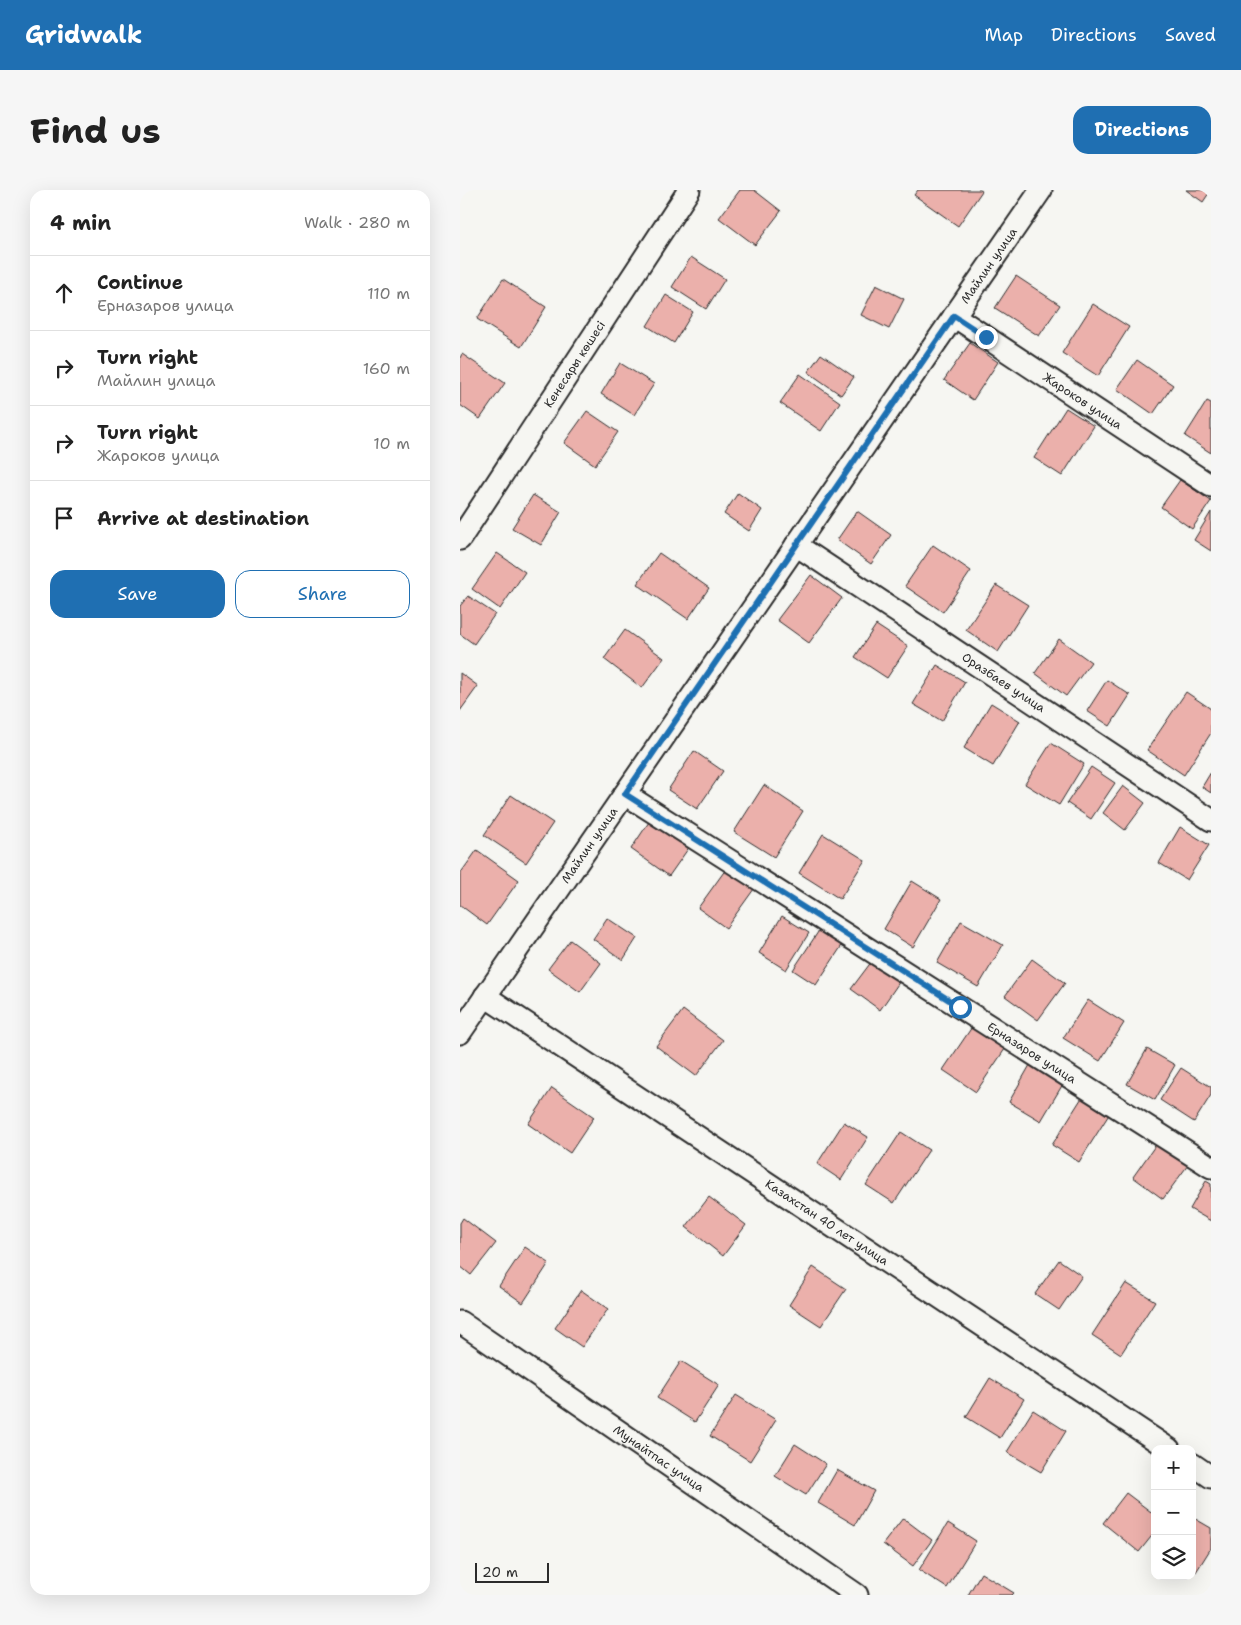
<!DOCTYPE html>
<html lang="en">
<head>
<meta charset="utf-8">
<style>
	:root { --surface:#fff; --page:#f6f6f6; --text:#222; --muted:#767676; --line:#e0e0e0; --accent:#1f6fb2 }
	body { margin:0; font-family:"Shantell Sans",sans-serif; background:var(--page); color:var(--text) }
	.controls { position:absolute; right:15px; bottom:15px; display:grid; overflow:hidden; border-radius:10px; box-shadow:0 5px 20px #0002 }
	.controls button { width:45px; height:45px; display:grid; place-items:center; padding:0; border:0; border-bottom:1px solid var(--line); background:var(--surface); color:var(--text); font:25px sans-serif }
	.scale { position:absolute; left:15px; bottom:12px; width:74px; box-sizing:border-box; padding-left:5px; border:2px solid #2b2b2b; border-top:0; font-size:14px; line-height:18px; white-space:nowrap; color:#2b2b2b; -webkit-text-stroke:4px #f6f6f2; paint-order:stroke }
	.stop { position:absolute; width:15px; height:15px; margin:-11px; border:4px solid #1f6fb2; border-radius:50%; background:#fff }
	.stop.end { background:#1f6fb2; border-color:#fff; box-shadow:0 1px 5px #0008 }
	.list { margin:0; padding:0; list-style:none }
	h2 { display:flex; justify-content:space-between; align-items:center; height:65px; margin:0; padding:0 20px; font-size:21px }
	h2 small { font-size:16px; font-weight:400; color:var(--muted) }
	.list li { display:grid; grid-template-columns:32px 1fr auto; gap:15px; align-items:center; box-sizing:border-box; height:75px; padding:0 20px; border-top:1px solid var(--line) }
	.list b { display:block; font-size:19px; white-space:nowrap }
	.list p { margin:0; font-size:16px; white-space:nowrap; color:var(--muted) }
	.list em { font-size:16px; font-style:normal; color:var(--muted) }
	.actions { display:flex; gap:10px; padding:15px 20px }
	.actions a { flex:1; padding:11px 0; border:1px solid var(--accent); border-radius:15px; text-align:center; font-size:18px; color:var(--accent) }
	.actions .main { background:var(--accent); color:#fff }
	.icon { flex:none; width:28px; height:28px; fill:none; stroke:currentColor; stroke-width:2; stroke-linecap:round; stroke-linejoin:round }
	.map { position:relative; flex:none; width:751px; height:1405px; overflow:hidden; border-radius:15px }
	header { display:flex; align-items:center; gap:30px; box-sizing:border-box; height:70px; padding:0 25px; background:var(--accent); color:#fff }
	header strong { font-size:24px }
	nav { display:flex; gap:28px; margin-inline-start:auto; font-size:18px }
	.intro { display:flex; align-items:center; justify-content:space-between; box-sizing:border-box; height:120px; padding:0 30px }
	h1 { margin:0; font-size:35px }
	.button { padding:12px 22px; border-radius:15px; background:var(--accent); color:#fff; font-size:18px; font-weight:700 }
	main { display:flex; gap:30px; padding:0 30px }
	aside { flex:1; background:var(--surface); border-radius:15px; box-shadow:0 5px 20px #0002 }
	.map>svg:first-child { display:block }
	.building { fill:#ebb0ab; stroke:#2b2b2b }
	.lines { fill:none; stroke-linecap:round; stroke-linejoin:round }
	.minor-casing { stroke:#2b2b2b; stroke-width:25 }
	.minor { stroke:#f6f6f2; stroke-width:21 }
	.route { stroke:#1f6fb2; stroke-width:6 }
	.labels { text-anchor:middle; stroke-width:4; stroke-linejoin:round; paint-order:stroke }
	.street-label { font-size:12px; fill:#2b2b2b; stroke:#f6f6f2 }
</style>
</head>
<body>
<header>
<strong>Gridwalk</strong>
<nav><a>Map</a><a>Directions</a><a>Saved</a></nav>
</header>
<div class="intro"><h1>Find us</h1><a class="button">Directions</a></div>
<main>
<aside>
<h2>4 min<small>Walk · 280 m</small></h2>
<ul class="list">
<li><svg class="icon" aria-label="ahead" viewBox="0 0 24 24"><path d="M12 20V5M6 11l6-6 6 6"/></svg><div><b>Continue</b><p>Ерназаров улица</p></div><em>110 m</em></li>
<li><svg class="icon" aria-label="right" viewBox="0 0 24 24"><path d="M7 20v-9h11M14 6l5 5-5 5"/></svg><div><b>Turn right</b><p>Майлин улица</p></div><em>160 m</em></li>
<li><svg class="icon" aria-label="right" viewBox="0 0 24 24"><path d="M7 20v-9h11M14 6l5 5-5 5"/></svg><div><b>Turn right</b><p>Жароков улица</p></div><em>10 m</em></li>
<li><svg class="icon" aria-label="arrive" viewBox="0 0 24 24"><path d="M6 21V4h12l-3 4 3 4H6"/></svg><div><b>Arrive at destination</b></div></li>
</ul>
<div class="actions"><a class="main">Save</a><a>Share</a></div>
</aside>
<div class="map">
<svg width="751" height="1405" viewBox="0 0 751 1405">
	<rect width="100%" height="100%" fill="#f6f6f2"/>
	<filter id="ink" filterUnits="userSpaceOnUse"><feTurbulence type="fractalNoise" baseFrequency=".02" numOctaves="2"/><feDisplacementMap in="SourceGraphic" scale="10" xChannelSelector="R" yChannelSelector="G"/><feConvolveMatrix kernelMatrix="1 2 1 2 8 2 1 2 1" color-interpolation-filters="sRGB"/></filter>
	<g filter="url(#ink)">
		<!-- building -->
		<path class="building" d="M 280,0 L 294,0 L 321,21 L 295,55 L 259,28 Z
			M 458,0 L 520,0 L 522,1 L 498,36 L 454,5 Z
			M 726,0 L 751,0 L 743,12 Z
			M 231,67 L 265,89 L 246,119 L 212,97 Z
			M 556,86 L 600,115 L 579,146 L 535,118 Z
			M 43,89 L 86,117 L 61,157 L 17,129 Z
			M 416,95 L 444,109 L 429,139 L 401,125 Z
			M 206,105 L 233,122 L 214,153 L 187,136 Z
			M 633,114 L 669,137 L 638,186 L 602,163 Z
			M 510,153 L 538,172 L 513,210 L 484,190 Z
			M 2,164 L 45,193 L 20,229 L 0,215 L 0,168 Z
			M 361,164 L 394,187 L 381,205 L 348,182 Z
			M 677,170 L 713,195 L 693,224 L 657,199 Z
			M 160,173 L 194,194 L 174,225 L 141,204 Z
			M 340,184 L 380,212 L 361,241 L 320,213 Z
			M 747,211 L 751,213 L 751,263 L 725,246 Z
			M 606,218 L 634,236 L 602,286 L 574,268 Z
			M 127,221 L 158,242 L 135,275 L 104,253 Z
			M 720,290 L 751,311 L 732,339 L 701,317 Z
			M 278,303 L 302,320 L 289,341 L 264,324 Z
			M 73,305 L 101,322 L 81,355 L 52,338 Z
			M 397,321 L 431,345 L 411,374 L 377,350 Z
			M 751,322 L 751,361 L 734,350 Z
			M 473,355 L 511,381 L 483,422 L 445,396 Z
			M 37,363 L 65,382 L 40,419 L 12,399 Z
			M 199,363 L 249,398 L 228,429 L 177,394 Z
			M 351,385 L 382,408 L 349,453 L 317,430 Z
			M 536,395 L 568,415 L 538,462 L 506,440 Z
			M 8,406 L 35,424 L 14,454 L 0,444 L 0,416 Z
			M 416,435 L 448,456 L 427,488 L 395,467 Z
			M 165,440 L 204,468 L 182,498 L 144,469 Z
			M 599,449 L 631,472 L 606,506 L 575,483 Z
			M 477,475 L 505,492 L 482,531 L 453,514 Z
			M 0,483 L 18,496 L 0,521 Z
			M 647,490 L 670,505 L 650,536 L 627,521 Z
			M 726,502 L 751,519 L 751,543 L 724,585 L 687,560 Z
			M 531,513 L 560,531 L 533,576 L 504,558 Z
			M 591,553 L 624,574 L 599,615 L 565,594 Z
			M 234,561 L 263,581 L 237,619 L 208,600 Z
			M 631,577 L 655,593 L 631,629 L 607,613 Z
			M 751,582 L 751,603 L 742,597 Z
			M 304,595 L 343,621 L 314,667 L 274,642 Z
			M 663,596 L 685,613 L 665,640 L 643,623 Z
			M 51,605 L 93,633 L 66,673 L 24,645 Z
			M 191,629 L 230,656 L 209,686 L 171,659 Z
			M 720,637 L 749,655 L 727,690 L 699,673 Z
			M 363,644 L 405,670 L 380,709 L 339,683 Z
			M 17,660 L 59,690 L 27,735 L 0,715 L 0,684 Z
			M 266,679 L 294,699 L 266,738 L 238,718 Z
			M 452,691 L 481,709 L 453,757 L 424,739 Z
			M 322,726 L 349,743 L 326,780 L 299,763 Z
			M 147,728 L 177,748 L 163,770 L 133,749 Z
			M 501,731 L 543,755 L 518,797 L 477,773 Z
			M 360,739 L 383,754 L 356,795 L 333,780 Z
			M 110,750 L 141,773 L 120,802 L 88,779 Z
			M 572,769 L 605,793 L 578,830 L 545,806 Z
			M 412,771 L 440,791 L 420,820 L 391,799 Z
			M 628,810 L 664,833 L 640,871 L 603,848 Z
			M 223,820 L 263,850 L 236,886 L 196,856 Z
			M 512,837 L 545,859 L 516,902 L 483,880 Z
			M 687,859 L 715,875 L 695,910 L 667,894 Z
			M 570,875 L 603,894 L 581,931 L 549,912 Z
			M 721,878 L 751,897 L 751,905 L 734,932 L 700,910 Z
			M 92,898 L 134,927 L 110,963 L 68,934 Z
			M 623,906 L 650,923 L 619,972 L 592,955 Z
			M 384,932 L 408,947 L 381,990 L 357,974 Z
			M 441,942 L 469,960 L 434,1013 L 406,995 Z
			M 697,953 L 728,975 L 703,1009 L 673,987 Z
			M 746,991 L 751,994 L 751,1031 L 730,1019 Z
			M 249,1007 L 286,1035 L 263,1066 L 226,1037 Z
			M 3,1028 L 36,1053 L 11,1085 L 0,1076 L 0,1033 Z
			M 65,1057 L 89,1073 L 63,1113 L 39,1096 Z
			M 599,1070 L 622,1086 L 599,1120 L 575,1104 Z
			M 353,1077 L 386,1099 L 361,1136 L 329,1115 Z
			M 666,1093 L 695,1111 L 661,1164 L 632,1145 Z
			M 121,1100 L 148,1119 L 122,1157 L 95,1138 Z
			M 221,1171 L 259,1195 L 235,1232 L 197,1208 Z
			M 530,1188 L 564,1209 L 540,1248 L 506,1227 Z
			M 276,1205 L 316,1230 L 290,1271 L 250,1246 Z
			M 573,1220 L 606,1241 L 581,1282 L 547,1262 Z
			M 335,1254 L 366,1274 L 346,1305 L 315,1286 Z
			M 377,1280 L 414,1301 L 395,1335 L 358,1313 Z
			M 666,1303 L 695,1325 L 695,1342 L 679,1362 L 643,1333 Z
			M 732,1327 L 751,1338 L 751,1358 L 736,1382 L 732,1379 Z
			M 443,1328 L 472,1350 L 453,1376 L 423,1354 Z
			M 488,1333 L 516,1351 L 487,1398 L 459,1380 Z
			M 521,1383 L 554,1403 L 552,1405 L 508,1405 Z"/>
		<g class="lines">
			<defs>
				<g id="minor">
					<path id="s1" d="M 494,126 L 751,296"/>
					<path id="s2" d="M 0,349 L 229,0"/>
					<path id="s3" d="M 336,355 L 751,630"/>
					<path id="s4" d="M 165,604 L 751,977"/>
					<path id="s5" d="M 25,806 L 709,1259"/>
					<path id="s6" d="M 0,843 L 581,0"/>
					<path id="s7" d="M 0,1132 L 397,1405"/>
					<path d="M 732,1274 L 751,1287"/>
				</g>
			</defs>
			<!-- minor casing -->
			<use href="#minor" class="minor-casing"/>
			<!-- minor -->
			<use href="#minor" class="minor"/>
		</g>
	</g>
	<g class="lines" filter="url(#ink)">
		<!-- route -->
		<path class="route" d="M 500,817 L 165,604 L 494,126 L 526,147"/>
	</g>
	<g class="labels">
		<!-- street labels -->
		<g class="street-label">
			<text dy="4" stroke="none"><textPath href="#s6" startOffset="932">Майлин улица</textPath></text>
			<text dy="4" stroke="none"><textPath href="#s2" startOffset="209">Кенесары көшесі</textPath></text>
			<text dy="4" stroke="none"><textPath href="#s1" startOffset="154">Жароков улица</textPath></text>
			<text dy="4" stroke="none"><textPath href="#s3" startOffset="249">Оразбаев улица</textPath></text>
			<text dy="4" stroke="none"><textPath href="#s6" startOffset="228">Майлин улица</textPath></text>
			<text dy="4" stroke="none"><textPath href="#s4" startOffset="482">Ерназаров улица</textPath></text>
			<text dy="4" stroke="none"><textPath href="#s5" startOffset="410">Казахстан 40 лет улица</textPath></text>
			<text dy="4" stroke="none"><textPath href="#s7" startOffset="241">Мунайтпас улица</textPath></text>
		</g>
	</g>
</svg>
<div class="controls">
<button>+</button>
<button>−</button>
<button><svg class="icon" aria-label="layers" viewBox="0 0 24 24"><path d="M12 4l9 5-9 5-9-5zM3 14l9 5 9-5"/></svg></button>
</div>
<div class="scale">20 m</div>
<div class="stop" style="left:500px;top:817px"></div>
<div class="stop end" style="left:526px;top:147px"></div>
</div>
</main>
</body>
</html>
